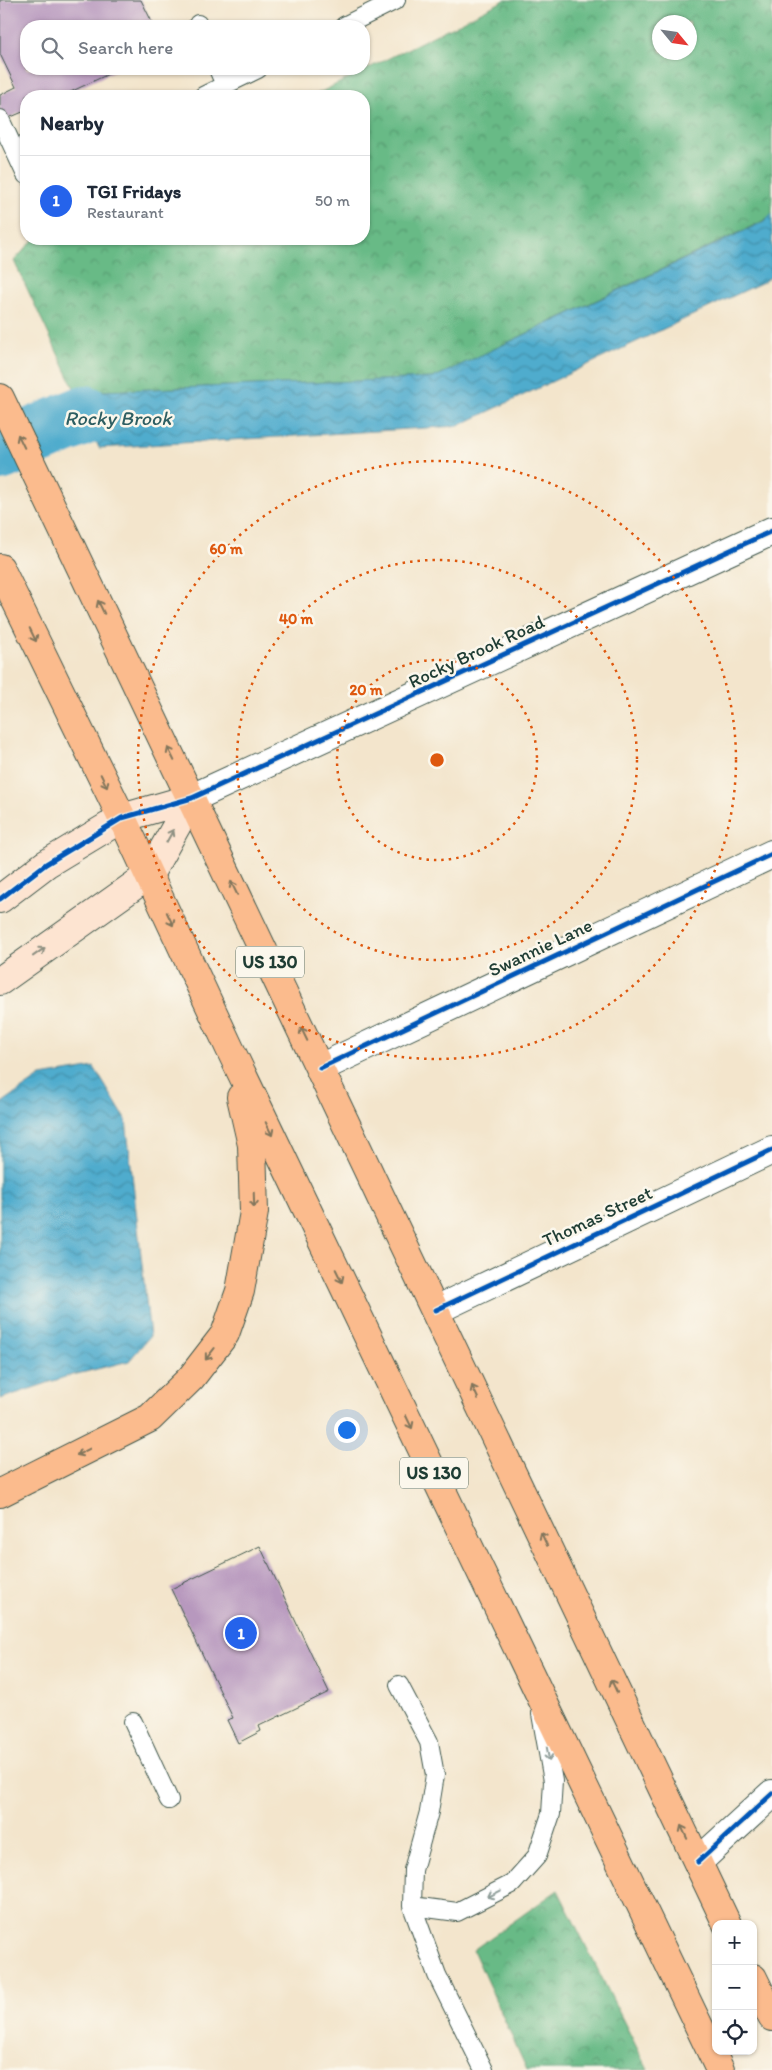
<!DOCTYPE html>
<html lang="en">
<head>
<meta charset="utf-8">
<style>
	:root { --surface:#fff; --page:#f6f6f7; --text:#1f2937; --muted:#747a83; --line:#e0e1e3; --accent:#2563eb }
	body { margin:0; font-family:Itim,sans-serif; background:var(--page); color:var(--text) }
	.controls { position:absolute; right:15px; bottom:15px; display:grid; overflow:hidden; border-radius:10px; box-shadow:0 1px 4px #0004 }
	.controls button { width:45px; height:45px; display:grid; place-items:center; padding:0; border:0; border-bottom:1px solid var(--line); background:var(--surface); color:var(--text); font:25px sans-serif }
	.compass { position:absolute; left:652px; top:15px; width:45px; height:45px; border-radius:50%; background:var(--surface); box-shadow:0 1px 4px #0004; rotate:119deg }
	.you { position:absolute; left:346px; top:1429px; width:18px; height:18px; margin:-12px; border:4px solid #fff; border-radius:50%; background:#1a73e8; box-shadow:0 0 0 8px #1a73e833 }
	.badge { display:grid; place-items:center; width:32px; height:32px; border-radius:50%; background:var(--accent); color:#fff; font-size:16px; font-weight:700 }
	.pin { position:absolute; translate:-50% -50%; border:2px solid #fff; box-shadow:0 1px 5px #0006 }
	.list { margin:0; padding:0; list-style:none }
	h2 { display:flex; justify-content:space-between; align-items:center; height:65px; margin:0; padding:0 20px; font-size:21px }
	h2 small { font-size:16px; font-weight:400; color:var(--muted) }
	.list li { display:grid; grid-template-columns:32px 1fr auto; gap:15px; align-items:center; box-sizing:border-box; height:90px; padding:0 20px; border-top:1px solid var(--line) }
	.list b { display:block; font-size:19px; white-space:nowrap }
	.list p { margin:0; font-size:16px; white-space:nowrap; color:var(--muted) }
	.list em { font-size:16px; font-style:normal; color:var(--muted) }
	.icon { flex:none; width:28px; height:28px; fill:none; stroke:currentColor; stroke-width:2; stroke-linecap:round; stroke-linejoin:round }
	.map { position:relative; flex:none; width:772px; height:2070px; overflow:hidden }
	.search { position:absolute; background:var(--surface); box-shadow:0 1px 4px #0004; left:20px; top:20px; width:350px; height:55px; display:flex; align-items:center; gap:12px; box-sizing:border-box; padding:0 18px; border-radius:20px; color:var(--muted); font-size:19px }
	.panel { position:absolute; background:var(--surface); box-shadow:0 1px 4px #0004; left:20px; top:90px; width:350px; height:155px; border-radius:20px }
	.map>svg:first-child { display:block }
	.forest { fill:url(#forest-crowns); stroke:#447c5d; fill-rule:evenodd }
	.water { fill:url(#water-waves); stroke:#377480 }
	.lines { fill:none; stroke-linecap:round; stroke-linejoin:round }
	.river { stroke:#4faccd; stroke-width:60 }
	.building { fill:#b798be }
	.lane-casing { stroke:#3f564b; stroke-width:20 }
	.street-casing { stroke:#3f564b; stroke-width:30 }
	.secondary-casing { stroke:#3f564b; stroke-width:30 }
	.highway-casing { stroke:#3f564b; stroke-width:30 }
	.lane { stroke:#fff; stroke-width:18 }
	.street { stroke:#fff; stroke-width:28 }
	.secondary { stroke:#fde4d1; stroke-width:28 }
	.highway { stroke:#fbbb8d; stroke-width:28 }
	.cycleway-casing { stroke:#fbf7ec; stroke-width:8 }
	.cycleway { stroke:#0057b8; stroke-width:5 }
	.oneway { stroke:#82765c }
	.oneway2 { stroke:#8e9082 }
	.oneway3 { stroke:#8f9e9a }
	.ring { fill:none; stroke:#de580e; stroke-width:2.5; stroke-dasharray:2.5 5 }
	.labels { text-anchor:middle; stroke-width:5; stroke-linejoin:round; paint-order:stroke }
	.shield { fill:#fbf7ec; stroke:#61756b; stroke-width:1 }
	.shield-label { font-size:18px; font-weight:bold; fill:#1f3d34 }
	.street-label { font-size:19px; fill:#1f3d34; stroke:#fbf7ec }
	.water-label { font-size:20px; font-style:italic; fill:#2d5e62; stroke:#fbf7ec }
	.centre { fill:#de580e; stroke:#fbf7ec; stroke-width:2.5 }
	.ring-label { font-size:15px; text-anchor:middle; font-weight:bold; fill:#de580e; stroke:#fbf7ec; stroke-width:5; stroke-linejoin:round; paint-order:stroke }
</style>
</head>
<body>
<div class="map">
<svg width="772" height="2070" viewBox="0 0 772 2070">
	<defs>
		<pattern id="forest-crowns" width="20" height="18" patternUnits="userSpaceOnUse" patternTransform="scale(1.25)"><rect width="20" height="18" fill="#68ba86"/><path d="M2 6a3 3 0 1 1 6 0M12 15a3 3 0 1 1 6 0" fill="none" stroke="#55986e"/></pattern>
		<pattern id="water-waves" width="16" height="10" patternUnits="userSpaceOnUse" patternTransform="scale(1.25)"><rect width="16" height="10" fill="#4faccd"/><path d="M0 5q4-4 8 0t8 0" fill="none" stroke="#418da7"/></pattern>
	</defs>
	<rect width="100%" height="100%" fill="#fbf7ec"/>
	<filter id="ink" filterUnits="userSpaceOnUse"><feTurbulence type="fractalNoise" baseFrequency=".02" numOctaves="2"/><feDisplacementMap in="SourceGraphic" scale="10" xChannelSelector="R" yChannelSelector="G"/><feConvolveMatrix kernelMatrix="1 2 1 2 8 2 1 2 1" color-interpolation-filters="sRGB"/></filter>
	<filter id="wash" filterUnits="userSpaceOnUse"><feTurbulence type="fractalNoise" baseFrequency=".0096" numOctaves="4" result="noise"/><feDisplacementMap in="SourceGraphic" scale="20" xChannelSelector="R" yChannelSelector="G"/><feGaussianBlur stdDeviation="1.12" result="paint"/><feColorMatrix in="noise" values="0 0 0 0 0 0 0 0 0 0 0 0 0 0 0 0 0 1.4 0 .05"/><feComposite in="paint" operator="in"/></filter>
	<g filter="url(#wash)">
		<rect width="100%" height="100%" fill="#f3e5cc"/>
		<!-- forest -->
		<path class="forest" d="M 505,0 L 772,0 L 772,213 L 765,220 L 433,378 L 76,392 L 14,261 L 34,239 L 364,239 L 364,96 L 313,96 ZM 660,22 L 690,22 L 690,52 L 660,52 Z
			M 558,1890 L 648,2070 L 527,2070 L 473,1950 Z"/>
		<!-- water -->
		<path class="water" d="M 772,213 L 772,276 L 763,282 L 458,426 L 99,448 L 76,392 L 433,378 L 765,221 Z
			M 94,1067 L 126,1120 L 150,1336 L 129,1361 L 65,1377 L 0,1399 L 0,1104 L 41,1076 Z"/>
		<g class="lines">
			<!-- river -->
			<path class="river" d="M 0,451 L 85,415"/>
		</g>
		<g id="blocks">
			<!-- building -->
			<path class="building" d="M 0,0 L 141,0 L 154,26 L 26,26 L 26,69 L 119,69 L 62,96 L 26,96 L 26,114 L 25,111 L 4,120 L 0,113 L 0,95 L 16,87 L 0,54 Z
				M 260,1546 L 329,1692 L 259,1726 L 261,1731 L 238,1743 L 227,1720 L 233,1718 L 171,1589 Z"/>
		</g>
	</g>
	<g filter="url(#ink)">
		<use href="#blocks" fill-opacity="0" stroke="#3f564b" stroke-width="1"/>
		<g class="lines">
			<defs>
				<path id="lane" d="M 198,24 L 199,26
					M 344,26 L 396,0
					M 218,69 L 225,85 L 258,69
					M 203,96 L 225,85
					M 0,119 L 26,175
					M 399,1685 L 429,1742 L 435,1775 L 429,1812 L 413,1870 L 412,1906 L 437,1975 L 484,2070
					M 133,1722 L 169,1800
					M 412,1906 L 457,1912 L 512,1884 L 537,1856 L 551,1814 L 553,1781 L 541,1714"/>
				<path id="street" d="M 192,798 L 772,531
					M 320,1068 L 772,854
					M 436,1310 L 772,1150
					M 698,1862 L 772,1794"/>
				<path id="secondary" d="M 0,899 L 46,864 L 122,818 L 192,798
					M 0,981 L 149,875 L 192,798"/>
				<path id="highway" d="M 0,398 L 727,1924
					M 0,568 L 122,818 L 230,1049 L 720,2070
					M 0,1493 L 150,1418 L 191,1378 L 225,1334 L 240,1291 L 254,1212 L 252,1145 L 241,1097
					M 753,1978 L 772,2017"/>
			</defs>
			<!-- lane casing -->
			<use href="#lane" class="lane-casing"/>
			<!-- street casing -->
			<use href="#street" class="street-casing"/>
			<!-- secondary casing -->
			<use href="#secondary" class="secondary-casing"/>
			<!-- highway casing -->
			<use href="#highway" class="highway-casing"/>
			<!-- lane -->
			<use href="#lane" class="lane"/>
			<!-- street -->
			<use href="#street" class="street"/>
			<!-- secondary -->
			<use href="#secondary" class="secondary"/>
			<!-- highway -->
			<use href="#highway" class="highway"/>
			<defs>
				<path id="cycleway" d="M 0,899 L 46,864 L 122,818 L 192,798 L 772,531
					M 320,1068 L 772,854
					M 436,1310 L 772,1150
					M 698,1862 L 772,1794"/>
			</defs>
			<!-- cycleway casing -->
			<use href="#cycleway" class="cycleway-casing"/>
			<!-- cycleway -->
			<use href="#cycleway" class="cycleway"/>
		</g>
		<!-- one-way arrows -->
		<defs><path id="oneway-shaft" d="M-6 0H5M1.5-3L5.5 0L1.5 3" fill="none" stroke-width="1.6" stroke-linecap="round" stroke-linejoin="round" transform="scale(1.25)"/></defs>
		<g class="oneway">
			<use href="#oneway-shaft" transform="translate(21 441) rotate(-116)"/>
			<use href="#oneway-shaft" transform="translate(101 607) rotate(-116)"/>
			<use href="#oneway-shaft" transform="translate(33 635) rotate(64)"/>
			<use href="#oneway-shaft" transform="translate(171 754) rotate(-116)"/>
			<use href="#oneway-shaft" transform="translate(104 781) rotate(64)"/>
			<use href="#oneway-shaft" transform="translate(234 888) rotate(-116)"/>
			<use href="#oneway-shaft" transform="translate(170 919) rotate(65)"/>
			<use href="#oneway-shaft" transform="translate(304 1034) rotate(-116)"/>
			<use href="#oneway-shaft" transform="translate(269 1129) rotate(64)"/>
			<use href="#oneway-shaft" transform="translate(254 1200) rotate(88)"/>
			<use href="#oneway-shaft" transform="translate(339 1276) rotate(64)"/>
			<use href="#oneway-shaft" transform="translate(210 1354) rotate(128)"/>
			<use href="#oneway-shaft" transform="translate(475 1392) rotate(-115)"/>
			<use href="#oneway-shaft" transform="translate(409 1422) rotate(64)"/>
			<use href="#oneway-shaft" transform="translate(83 1452) rotate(153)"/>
			<use href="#oneway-shaft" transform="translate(544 1539) rotate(-115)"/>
			<use href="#oneway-shaft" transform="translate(614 1686) rotate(-115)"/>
			<use href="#oneway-shaft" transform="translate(684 1832) rotate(-115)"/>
		</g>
		<g class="oneway2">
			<use href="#oneway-shaft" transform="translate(170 836) rotate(-61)"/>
			<use href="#oneway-shaft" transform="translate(39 952) rotate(-36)"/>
		</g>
		<g class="oneway3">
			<use href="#oneway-shaft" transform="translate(548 1754) rotate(80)"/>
			<use href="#oneway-shaft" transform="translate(494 1894) rotate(153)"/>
		</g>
	</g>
	<!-- distance rings -->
	<g class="ring">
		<circle cx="437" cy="760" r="100"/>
		<circle cx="437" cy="760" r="200"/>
		<circle cx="437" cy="760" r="299"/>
	</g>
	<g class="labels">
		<!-- shield labels -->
		<g class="shield">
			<rect x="236" y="946.5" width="68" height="31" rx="4"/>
			<rect x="400" y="1457.5" width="68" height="31" rx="4"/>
		</g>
		<g class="shield-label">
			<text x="270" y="968">US 130</text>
			<text x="434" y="1479">US 130</text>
		</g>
		<!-- street labels -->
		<g class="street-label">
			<text transform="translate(476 651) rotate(-25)" y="7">Rocky Brook Road</text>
			<text transform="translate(540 947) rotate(-25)" y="7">Swannie Lane</text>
			<text transform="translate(597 1216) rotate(-25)" y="7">Thomas Street</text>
		</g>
		<!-- water labels -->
		<g class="water-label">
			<text x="118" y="425">Rocky Brook</text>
		</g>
	</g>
	<circle cx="437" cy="760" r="8" class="centre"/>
	<g class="ring-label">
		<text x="226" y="554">60 m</text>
		<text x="296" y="624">40 m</text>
		<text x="366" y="695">20 m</text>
	</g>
</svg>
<div class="controls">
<button>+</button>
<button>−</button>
<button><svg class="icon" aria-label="locate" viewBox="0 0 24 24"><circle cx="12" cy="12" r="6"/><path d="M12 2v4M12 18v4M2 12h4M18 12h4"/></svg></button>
</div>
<svg class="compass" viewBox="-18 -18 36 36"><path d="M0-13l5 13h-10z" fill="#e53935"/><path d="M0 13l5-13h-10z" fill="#747a83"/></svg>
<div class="you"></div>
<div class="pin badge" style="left:241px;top:1633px">1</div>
<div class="search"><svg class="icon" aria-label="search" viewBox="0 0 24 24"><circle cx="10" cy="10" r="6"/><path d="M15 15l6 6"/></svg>Search here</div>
<section class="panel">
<h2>Nearby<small></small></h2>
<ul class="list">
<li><span class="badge">1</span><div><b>TGI Fridays</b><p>Restaurant</p></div><em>50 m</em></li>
</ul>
</section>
</div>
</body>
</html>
